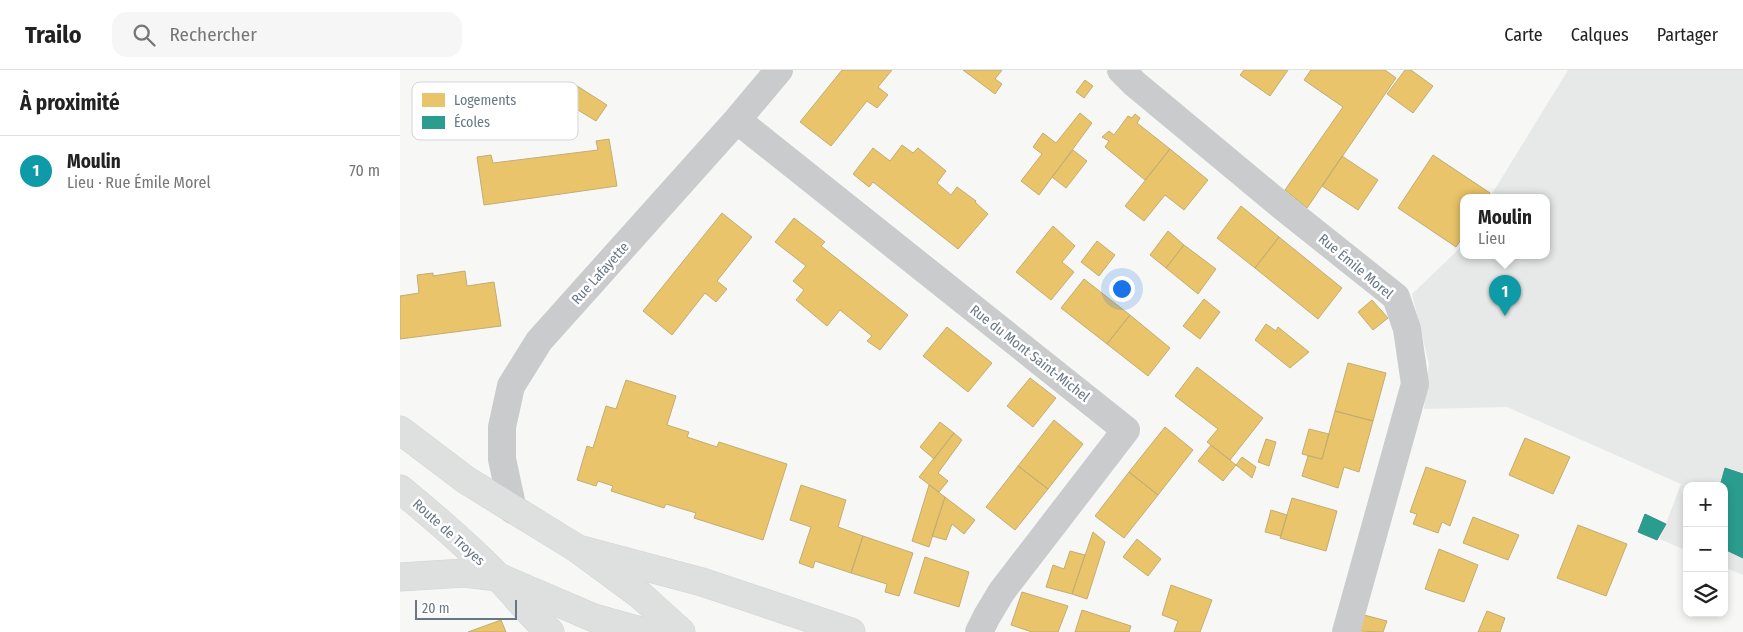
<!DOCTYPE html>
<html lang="fr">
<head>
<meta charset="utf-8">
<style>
	:root { --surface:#fff; --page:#f6f6f6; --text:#222; --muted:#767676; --line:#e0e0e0; --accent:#0f766e }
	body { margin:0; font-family:"Fira Sans Condensed",sans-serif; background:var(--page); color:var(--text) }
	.controls { position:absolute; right:15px; bottom:15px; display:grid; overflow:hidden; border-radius:10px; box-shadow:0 2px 8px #0003 }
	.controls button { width:45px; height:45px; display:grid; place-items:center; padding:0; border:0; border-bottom:1px solid var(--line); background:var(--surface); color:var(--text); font:25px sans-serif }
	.scale { position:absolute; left:15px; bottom:12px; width:102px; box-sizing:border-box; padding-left:5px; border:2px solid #677785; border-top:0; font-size:14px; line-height:18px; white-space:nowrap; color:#677785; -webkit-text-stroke:4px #fff; paint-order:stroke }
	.you { position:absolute; left:721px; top:218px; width:18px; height:18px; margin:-12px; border:4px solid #fff; border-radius:50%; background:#1a73e8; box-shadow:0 0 0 8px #1a73e833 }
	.badge { display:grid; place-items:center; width:32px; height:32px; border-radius:50%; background:var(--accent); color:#fff; font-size:16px; font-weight:700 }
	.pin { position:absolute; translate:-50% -41px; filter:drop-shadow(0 1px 2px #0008) }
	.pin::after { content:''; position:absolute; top:26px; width:18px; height:15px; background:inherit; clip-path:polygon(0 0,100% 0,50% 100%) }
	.popup { position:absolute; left:1060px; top:124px; width:90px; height:65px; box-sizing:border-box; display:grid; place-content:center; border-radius:10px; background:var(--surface); filter:drop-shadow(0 1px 4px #0005); font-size:16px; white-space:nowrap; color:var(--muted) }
	.popup b { font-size:19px; color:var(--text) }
	.popup::after { content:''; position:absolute; left:50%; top:100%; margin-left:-10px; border:10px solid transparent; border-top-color:var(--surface) }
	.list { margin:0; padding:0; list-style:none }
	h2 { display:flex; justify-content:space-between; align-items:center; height:65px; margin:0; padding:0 20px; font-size:21px }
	h2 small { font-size:16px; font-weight:400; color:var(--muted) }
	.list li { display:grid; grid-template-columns:32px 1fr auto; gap:15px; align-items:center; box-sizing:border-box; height:70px; padding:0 20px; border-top:1px solid var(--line) }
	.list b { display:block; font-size:19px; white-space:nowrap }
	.list p { margin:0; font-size:16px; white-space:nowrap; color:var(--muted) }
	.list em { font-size:16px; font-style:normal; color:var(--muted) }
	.icon { flex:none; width:28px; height:28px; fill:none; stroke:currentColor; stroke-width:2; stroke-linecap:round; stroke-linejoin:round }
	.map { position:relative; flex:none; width:1343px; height:562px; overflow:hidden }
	header { display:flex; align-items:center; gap:30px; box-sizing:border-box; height:70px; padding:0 25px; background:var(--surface); border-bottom:1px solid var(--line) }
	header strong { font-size:24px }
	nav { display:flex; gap:28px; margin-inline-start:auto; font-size:18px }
	.search { width:350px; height:45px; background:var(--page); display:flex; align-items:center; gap:12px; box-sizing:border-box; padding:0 18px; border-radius:15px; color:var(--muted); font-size:19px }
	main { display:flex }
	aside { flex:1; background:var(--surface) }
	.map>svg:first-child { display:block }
	.built { fill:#e7e8e8 }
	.homes { fill:#e9c46a; stroke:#c2ad72 }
	.schools { fill:#2a9d8f; stroke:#3c928c }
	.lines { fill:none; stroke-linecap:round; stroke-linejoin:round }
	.secondary-casing { stroke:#d3d4d5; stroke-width:29 }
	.primary-casing { stroke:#d3d4d4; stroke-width:29 }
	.minor { stroke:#c9cbcc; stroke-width:28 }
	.secondary { stroke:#dedfdf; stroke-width:28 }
	.primary { stroke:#dedfdf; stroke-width:28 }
	.labels { text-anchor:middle; stroke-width:5; stroke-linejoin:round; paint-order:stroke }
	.street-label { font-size:14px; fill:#677785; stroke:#fff }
	.key { fill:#fff; stroke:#d1d6da; stroke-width:1 }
	.key-label { font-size:14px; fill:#677785 }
</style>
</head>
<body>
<header>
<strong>Trailo</strong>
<div class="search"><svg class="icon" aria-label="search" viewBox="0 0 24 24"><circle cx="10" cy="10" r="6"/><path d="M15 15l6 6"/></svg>Rechercher</div>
<nav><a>Carte</a><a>Calques</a><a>Partager</a></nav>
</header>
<main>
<aside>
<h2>À proximité<small></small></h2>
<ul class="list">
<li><span class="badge" style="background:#0f9aa8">1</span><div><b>Moulin</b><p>Lieu · Rue Émile Morel</p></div><em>70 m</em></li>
</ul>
</aside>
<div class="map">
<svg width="1343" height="562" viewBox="0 0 1343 562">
	<rect width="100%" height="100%" fill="#f7f7f6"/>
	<!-- built -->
	<path class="built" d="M 1168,0 L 1343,0 L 1343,505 L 1324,497 L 1324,416 L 1287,416 L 1287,481 L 1260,469 L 1281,414 L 1107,337 L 1024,339 L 1029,294 L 1012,224 L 1058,180 L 1064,171 L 1064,185 L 1146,185 L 1146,127 L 1090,127 Z"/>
	<!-- homes -->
	<path class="homes" d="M 442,0 L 492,0 L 478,17 L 488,25 L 477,38 L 467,31 L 431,76 L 400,52 Z
		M 563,0 L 602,0 L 595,9 L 602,14 L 595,24 Z
		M 844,0 L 888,0 L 870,26 L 840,5 Z
		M 911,0 L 985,0 L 996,8 L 907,138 L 885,120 L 943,37 L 904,10 Z
		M 1005,0 L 1011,0 L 1033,16 L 1013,43 L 987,24 Z
		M 685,10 L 693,16 L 684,28 L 676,22 Z
		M 174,14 L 207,35 L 196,51 L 163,31 Z
		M 680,43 L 692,53 L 639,125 L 621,111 L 642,84 L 633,77 L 643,63 L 656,73 Z
		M 735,44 L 740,48 L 737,53 L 770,79 L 745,110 L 705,77 L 709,71 L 702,67 L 709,61 L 714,65 L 728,46 L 732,48 Z
		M 209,69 L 217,116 L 84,135 L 77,87 L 91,85 L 93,93 L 198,80 L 196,71 Z
		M 502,75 L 513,83 L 518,78 L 546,101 L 537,113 L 551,125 L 557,117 L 576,131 L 575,132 L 588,144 L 558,179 L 473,112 L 469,117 L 453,104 L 473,78 L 490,91 Z
		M 770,79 L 808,110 L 784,140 L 765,125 L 744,151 L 725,136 Z
		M 673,80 L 687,91 L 666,118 L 652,107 Z
		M 1033,85 L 1090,123 L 1088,127 L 1064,127 L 1064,165 L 1056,177 L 998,138 Z
		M 942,86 L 978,110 L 958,140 L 922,116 Z
		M 841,136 L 879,167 L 855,198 L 817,168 Z
		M 322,143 L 352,167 L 317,211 L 327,219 L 316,232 L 305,223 L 272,265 L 243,241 Z
		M 394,148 L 425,172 L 421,176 L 508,245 L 480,280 L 467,271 L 472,266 L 440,240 L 427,256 L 396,230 L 404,220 L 393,211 L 406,196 L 375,172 Z
		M 653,156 L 675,176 L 662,192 L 674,202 L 651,230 L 616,202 Z
		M 768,161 L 784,175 L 766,198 L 750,185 Z
		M 879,167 L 942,218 L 918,249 L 855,198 Z
		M 697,171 L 715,185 L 699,206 L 681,192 Z
		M 784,175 L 816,199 L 798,224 L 766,198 Z
		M 65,201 L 67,216 L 94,212 L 101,256 L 0,269 L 0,226 L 19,223 L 17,205 L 33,203 L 33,206 Z
		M 684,209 L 730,245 L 707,274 L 661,238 Z
		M 804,229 L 820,242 L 800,269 L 783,256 Z
		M 972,230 L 988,248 L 973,260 L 958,242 Z
		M 730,245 L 770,278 L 748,306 L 707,274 Z
		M 866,254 L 876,261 L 878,257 L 909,282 L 890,298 L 855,270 Z
		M 547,257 L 592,293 L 568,322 L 523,286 Z
		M 948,293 L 986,303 L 973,351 L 935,341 Z
		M 797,297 L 863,348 L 830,390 L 807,372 L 818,359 L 775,326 Z
		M 630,308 L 656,328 L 633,357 L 607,336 Z
		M 226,310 L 276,326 L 267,355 L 289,362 L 287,367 L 317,377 L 319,372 L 387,394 L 363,470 L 294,448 L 296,443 L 266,434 L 264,438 L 211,421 L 213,416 L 198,411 L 196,416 L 177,410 L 187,376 L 193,378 L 206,336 L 216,339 Z
		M 935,341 L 973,351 L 959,402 L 944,397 L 938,418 L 902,406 L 908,386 L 922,389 Z
		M 654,350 L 683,374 L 648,419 L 618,396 Z
		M 540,352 L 554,363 L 534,389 L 520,377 Z
		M 765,357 L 793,380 L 758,425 L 729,402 Z
		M 909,359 L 929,364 L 922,389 L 902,384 Z
		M 554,363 L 562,370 L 538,403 L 548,411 L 539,422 L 519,407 Z
		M 1125,368 L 1170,387 L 1153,424 L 1109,405 Z
		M 866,369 L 876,372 L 869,396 L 858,392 Z
		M 811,375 L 836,395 L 823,411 L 798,391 Z
		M 842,387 L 856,397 L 852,408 L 836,395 Z
		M 618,396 L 648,419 L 615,460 L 586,437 Z
		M 1026,397 L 1066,411 L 1050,456 L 1042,452 L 1038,463 L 1013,454 L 1017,444 L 1010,442 Z
		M 729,402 L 758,425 L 724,468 L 695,446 Z
		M 401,415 L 446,430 L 438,457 L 463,466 L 451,503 L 415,491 L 413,498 L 399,493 L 411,457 L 390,450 Z
		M 529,415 L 545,427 L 529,477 L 512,471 Z
		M 545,427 L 575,450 L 564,464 L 552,454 L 546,470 L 532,466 Z
		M 892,428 L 937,441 L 926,481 L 880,468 Z
		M 871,440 L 887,445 L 881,466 L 865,462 Z
		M 1073,447 L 1119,465 L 1108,490 L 1063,473 Z
		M 1178,455 L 1227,474 L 1206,526 L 1157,508 Z
		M 693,462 L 705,472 L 687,529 L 672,524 Z
		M 463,466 L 513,483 L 499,526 L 485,522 L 487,514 L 451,503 Z
		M 737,469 L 761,489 L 748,506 L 723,487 Z
		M 1039,479 L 1078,495 L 1064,532 L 1025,519 Z
		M 670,481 L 685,485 L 672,524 L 646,517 L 653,495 L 664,499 Z
		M 525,487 L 569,502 L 559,537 L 514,523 Z
		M 771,515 L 812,530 L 800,562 L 774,562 L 778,551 L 762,545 Z
		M 622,522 L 668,536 L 658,562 L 632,562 L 611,555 Z
		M 682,540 L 731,556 L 729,562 L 675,562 Z
		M 1087,541 L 1105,548 L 1100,562 L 1078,562 Z
		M 964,545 L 987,551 L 983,562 L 959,561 Z
		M 101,550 L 106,562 L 68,562 Z"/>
	<!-- schools -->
	<path class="schools" d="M 1325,398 L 1343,404 L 1343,488 L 1324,479 L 1324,416 L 1320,416 Z
		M 1245,444 L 1266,454 L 1257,470 L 1238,462 Z"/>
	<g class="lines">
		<defs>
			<path id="secondary" d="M 178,479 L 302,512 L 451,562
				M 0,507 L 64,503 L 98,507 L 194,548 L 244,562"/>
			<path id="primary" d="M 0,360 L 66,410 L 178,479 L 239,524 L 281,562
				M 0,419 C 33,446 67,475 97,506 C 115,524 130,545 150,562"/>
		</defs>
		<!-- secondary casing -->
		<use href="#secondary" class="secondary-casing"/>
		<!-- primary casing -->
		<use href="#primary" class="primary-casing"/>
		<!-- minor -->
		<path class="minor" d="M 721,0 L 735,14 L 883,137 L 996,227 L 1007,259 L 1015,314 L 946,562
			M 337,50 L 726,360 L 602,521 L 587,546 L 579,562
			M 113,440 L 102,389 L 102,357 L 111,316 L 139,271 L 337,50 L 379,0"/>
		<!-- secondary -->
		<use href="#secondary" class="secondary"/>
		<!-- primary -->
		<use href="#primary" class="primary"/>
	</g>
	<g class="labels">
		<!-- street labels -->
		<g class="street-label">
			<text transform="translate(956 196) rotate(40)" y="5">Rue Émile Morel</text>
			<text transform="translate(200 203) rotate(-48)" y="5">Rue Lafayette</text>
			<text transform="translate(630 283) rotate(38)" y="5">Rue du Mont Saint-Michel</text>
			<text transform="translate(49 462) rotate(42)" y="5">Route de Troyes</text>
		</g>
	</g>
	<!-- legend -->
	<rect x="12" y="12" width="166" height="58" rx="8" class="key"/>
	<rect x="22" y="23" width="23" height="14" fill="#e9c46a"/>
	<rect x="22" y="46" width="23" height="13" fill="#2a9d8f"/>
	<g class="key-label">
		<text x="54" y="35">Logements</text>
		<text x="54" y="57">Écoles</text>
	</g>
</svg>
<div class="controls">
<button>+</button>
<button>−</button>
<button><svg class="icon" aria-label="layers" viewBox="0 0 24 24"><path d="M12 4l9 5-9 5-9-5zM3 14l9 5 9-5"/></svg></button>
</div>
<div class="scale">20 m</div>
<div class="you"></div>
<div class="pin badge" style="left:1105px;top:246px;background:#0f9aa8">1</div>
<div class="popup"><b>Moulin</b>Lieu</div>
</div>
</main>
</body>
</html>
